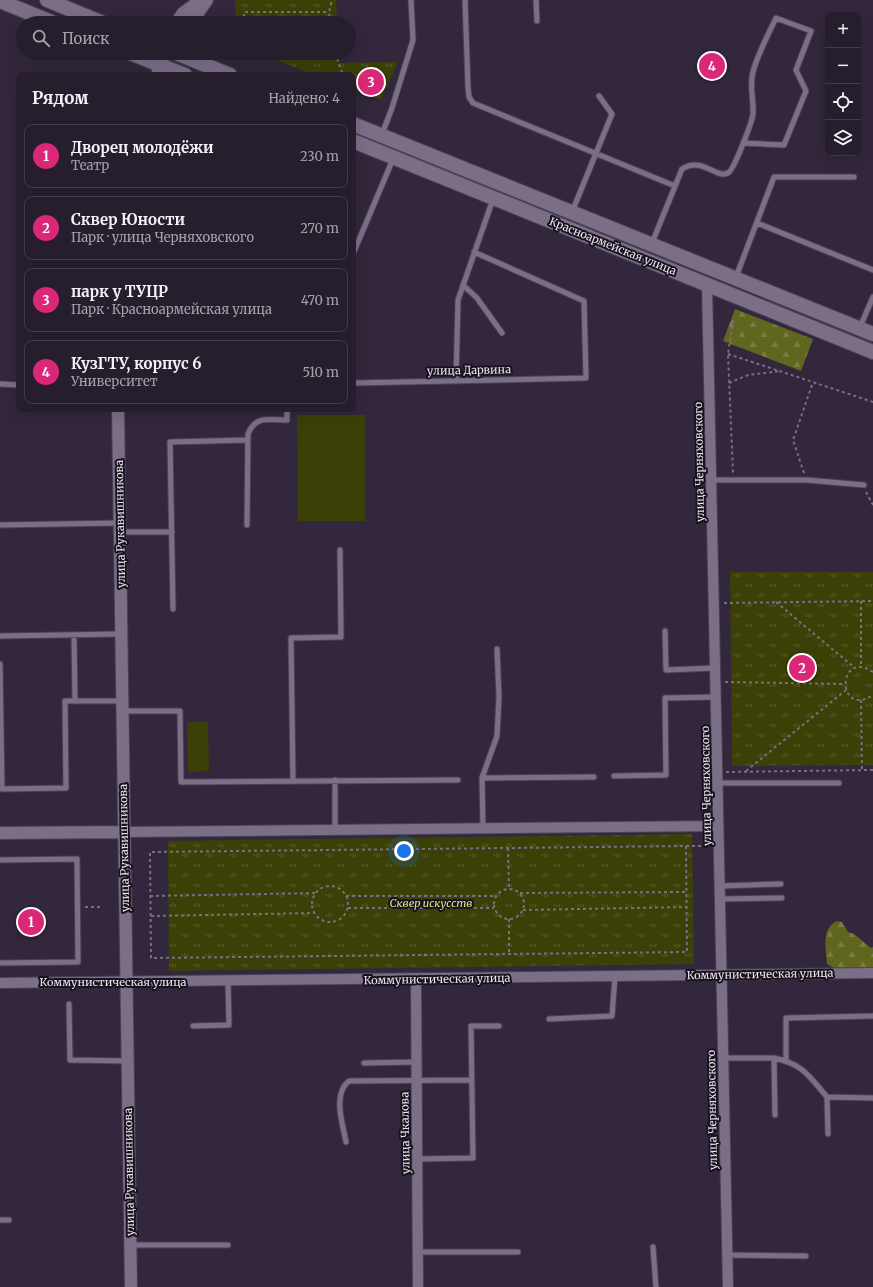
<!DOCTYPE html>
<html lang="ru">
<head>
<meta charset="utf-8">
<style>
	:root { --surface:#261d2d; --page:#2e2635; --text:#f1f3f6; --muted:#a4a2aa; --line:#423b49; --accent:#db2777 }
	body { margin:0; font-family:Merriweather,serif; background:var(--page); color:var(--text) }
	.controls { position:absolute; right:12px; top:12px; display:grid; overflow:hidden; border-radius:8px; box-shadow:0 4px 16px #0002 }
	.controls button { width:36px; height:36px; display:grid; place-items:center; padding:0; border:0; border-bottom:1px solid var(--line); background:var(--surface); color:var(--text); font:20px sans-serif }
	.you { position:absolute; left:404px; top:851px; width:14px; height:14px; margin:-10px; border:3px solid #fff; border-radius:50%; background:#1a73e8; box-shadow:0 0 0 6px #1a73e833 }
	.badge { display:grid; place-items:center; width:26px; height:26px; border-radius:50%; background:var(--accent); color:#fff; font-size:13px; font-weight:700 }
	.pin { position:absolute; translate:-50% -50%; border:2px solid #fff; box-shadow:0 1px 4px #0006 }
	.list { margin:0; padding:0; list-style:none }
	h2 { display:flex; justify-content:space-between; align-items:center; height:52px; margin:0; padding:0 16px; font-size:17px }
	h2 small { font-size:13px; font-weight:400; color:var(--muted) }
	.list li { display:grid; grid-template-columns:26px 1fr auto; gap:12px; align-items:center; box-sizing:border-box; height:64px; margin:0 8px 8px; padding:0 8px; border:1px solid var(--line); border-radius:8px }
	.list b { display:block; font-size:15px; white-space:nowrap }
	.list p { margin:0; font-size:13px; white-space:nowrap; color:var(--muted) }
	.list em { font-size:13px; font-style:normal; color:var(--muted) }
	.icon { flex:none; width:22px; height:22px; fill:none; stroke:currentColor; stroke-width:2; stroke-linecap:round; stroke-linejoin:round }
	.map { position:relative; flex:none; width:873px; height:1287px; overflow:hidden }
	.search { position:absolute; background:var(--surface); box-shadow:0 4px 16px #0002; left:16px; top:16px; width:340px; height:44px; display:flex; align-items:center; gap:10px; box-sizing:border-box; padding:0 14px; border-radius:22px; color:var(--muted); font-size:15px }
	.panel { position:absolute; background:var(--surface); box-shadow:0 4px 16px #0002; left:16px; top:72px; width:340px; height:340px; border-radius:8px }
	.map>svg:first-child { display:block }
	.grass { fill:#3b4007 }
	.forest { fill:url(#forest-firs) }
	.park { fill:url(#park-tufts) }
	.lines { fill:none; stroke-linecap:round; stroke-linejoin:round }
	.service-casing { stroke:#4b4255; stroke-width:7 }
	.minor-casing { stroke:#4b4255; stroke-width:12 }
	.tertiary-casing { stroke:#4b4255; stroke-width:14 }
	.secondary-casing { stroke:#4b4255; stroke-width:16 }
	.path { stroke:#786f81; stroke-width:2; stroke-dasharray:3 3; stroke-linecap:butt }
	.service { stroke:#7b6f88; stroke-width:5 }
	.minor { stroke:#7b6f88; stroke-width:10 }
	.tertiary { stroke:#7b6f88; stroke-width:12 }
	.secondary { stroke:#7b6f88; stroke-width:14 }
	.labels { text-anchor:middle; stroke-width:4; stroke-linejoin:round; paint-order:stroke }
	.street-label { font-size:11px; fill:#eae3f2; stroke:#17121c }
	.park-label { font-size:11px; font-style:italic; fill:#dde784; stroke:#17121c }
</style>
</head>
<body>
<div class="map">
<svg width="873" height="1287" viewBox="0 0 873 1287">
	<defs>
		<pattern id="forest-firs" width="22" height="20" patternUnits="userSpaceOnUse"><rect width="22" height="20" fill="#60661e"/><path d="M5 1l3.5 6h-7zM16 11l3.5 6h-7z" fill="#777c3f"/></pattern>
		<pattern id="park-tufts" width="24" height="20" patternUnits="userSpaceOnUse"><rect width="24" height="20" fill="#3b4007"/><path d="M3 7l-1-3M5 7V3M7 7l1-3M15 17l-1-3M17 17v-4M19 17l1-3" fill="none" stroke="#585b2c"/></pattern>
	</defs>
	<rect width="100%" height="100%" fill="#32273c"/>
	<!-- grass -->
	<path class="grass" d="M 297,415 L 365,415 L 365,521 L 298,521 Z
		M 187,722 L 208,722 L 209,771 L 188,772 Z"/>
	<!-- forest -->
	<path class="forest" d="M 735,309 L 813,339 L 801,371 L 723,341 Z
		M 837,921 L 842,922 L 848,932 L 854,934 L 871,948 L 873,947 L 873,968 L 835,969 L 827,964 C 826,949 821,928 837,921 Z"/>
	<!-- park -->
	<path class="park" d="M 235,0 L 336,0 L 337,23 L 236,23 Z
		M 257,53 L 338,53 L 339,63 L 398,62 L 381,100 L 353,89 L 353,75 L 315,75 Z
		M 730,572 L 873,572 L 873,765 L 732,766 Z
		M 692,834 L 694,964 L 169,971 L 168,841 Z"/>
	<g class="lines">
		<defs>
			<path id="service" d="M 465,0 L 468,87 L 469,97 L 473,103 L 675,186
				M 536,0 L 537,21
				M 382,134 L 392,108 L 413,40 L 411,0
				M 572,212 L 612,114 L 599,96
				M 757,223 L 873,270
				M 652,243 L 682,169 C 702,156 716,179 728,173 C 734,170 752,122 753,114 C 754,100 749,86 753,72 C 758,53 768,35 776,18 L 811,31 L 796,70 L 806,91 L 784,145 L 743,143
				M 353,254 L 393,159
				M 736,277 L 774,177 L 854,177
				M 463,285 L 477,298 L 502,333
				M 860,327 L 873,297
				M 456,381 L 458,300 L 493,199
				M 353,383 L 586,378 L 584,301 L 474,252
				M 0,384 L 19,385
				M 711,480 L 807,480 L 864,485
				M 0,525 L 119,523
				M 247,525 L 248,434 C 255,415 270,420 287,420 L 287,409
				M 121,532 L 172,532
				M 173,609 L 170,442 L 248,440
				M 665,631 L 666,670 L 715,668
				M 74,635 L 75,701
				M 0,636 L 121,634
				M 0,664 L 2,789 L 66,788 L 65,701 L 122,701
				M 123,711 L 180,711 L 181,782 L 458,780
				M 614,776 L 666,775 L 665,698 L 716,697
				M 482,778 L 594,777
				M 293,780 L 291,638 L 341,637 L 340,550
				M 335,780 L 335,830
				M 717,783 L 839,783
				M 483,829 L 482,778 L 497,736 L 499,697 L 497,649
				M 0,860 L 77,859 L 78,962 L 0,963
				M 720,886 L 781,884
				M 720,899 L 782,898
				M 69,1004 L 70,1060 L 128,1061
				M 549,1019 L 612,1016 L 615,977
				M 193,1026 L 229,1025 L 228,981
				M 723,1058 L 774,1058 L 775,1115
				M 774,1058 C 803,1064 809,1076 827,1097 L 873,1098
				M 786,1060 L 786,1018 L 873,1016
				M 364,1063 L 416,1062
				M 827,1097 L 828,1134
				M 346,1142 C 343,1125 332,1094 349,1081 L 472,1080
				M 417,1159 L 473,1158 L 471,1026 L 499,1026
				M 0,1220 L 9,1220
				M 131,1245 L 228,1245
				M 653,1247 L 656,1287
				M 418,1252 L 518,1252
				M 727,1255 L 806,1256"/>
			<path id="minor" d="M 707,284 L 728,1287
				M 124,832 L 718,826
				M 416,979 L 418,1287
				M 0,983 L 873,973"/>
			<path id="tertiary" d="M 176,23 L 183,13 L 201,0
				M 191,23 L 207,0
				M 157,75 L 165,53
				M 118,409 L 131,1287
				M 0,833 L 124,832"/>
			<path id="secondary" d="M 47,0 L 103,23
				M 0,1 L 54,23
				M 130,53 L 185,75
				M 176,53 L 230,75
				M 353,124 L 873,334
				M 353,141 L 873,352"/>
		</defs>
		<!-- service casing -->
		<use href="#service" class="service-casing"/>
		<!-- minor casing -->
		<use href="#minor" class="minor-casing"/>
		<!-- tertiary casing -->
		<use href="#tertiary" class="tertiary-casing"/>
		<!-- secondary casing -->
		<use href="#secondary" class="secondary-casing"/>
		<!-- path -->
		<path class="path" d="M 244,23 L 244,12 L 329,12
			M 330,23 L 329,12 L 332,0
			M 335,53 L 343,75
			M 733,320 L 728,354 L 733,473
			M 728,354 L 873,402
			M 729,383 L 748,375 L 781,371
			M 804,473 L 793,440 L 813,382
			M 866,492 L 873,505
			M 861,601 L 861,667
			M 776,602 L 855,668
			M 724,603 L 873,601
			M 873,672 C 837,648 836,719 873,695
			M 725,682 L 845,684
			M 861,700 L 862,770
			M 746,771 L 846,690
			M 726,772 L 873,770
			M 686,846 L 687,952 L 151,958 L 150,852 Z
			M 686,846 L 707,846
			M 508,848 L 509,888
			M312 904a18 18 0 1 1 36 0a18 18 0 1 1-36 0Z
			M494 904a15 15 0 1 1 30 0a15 15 0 1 1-30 0Z
			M 520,893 L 687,892
			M 150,896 L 316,893
			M 346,896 L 494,896
			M 85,907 L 101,907
			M 348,908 L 494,908
			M 523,910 L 687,907
			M 151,916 L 314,913
			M 509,919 L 509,954"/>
		<!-- service -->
		<use href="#service" class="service"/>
		<!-- minor -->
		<use href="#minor" class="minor"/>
		<!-- tertiary -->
		<use href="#tertiary" class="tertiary"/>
		<!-- secondary -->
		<use href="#secondary" class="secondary"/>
	</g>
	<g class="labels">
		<!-- street labels -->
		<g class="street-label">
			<text transform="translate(613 246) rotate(22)" y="4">Красноармейская улица</text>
			<text transform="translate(469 370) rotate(-1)" y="4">улица Дарвина</text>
			<text transform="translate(699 462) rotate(-91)" y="4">улица Черняховского</text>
			<text transform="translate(120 524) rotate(-91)" y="4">улица Рукавишникова</text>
			<text transform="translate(706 786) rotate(-91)" y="4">улица Черняховского</text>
			<text transform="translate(124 848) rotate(-91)" y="4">улица Рукавишникова</text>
			<text transform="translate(760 974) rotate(-1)" y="4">Коммунистическая улица</text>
			<text transform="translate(437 979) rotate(-1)" y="4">Коммунистическая улица</text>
			<text x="113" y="986">Коммунистическая улица</text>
			<text transform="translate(712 1110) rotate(-91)" y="4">улица Черняховского</text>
			<text transform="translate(405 1133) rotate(-91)" y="4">улица Чкалова</text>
			<text transform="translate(129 1172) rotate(-91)" y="4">улица Рукавишникова</text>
		</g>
		<!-- park labels -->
		<g class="park-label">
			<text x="431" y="907">Сквер искусств</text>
		</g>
	</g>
</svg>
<div class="controls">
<button>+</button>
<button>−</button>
<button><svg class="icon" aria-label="locate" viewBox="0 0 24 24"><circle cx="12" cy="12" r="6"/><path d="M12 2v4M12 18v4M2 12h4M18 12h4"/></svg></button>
<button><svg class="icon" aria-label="layers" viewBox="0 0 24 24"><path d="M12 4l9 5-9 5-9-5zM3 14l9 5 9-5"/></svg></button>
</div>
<div class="you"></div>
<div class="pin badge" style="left:31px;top:922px">1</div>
<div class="pin badge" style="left:802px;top:668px">2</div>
<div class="pin badge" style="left:371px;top:82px">3</div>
<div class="pin badge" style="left:712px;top:66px">4</div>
<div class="search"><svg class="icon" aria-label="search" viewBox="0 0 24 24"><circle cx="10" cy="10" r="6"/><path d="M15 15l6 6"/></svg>Поиск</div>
<section class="panel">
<h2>Рядом<small>Найдено: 4</small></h2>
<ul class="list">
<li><span class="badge">1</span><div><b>Дворец молодёжи</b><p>Театр</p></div><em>230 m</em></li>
<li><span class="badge">2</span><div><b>Сквер Юности</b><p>Парк · улица Черняховского</p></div><em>270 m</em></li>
<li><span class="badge">3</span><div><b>парк у ТУЦР</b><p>Парк · Красноармейская улица</p></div><em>470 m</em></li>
<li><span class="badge">4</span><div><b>КузГТУ, корпус 6</b><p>Университет</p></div><em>510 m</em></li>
</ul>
</section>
</div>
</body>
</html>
